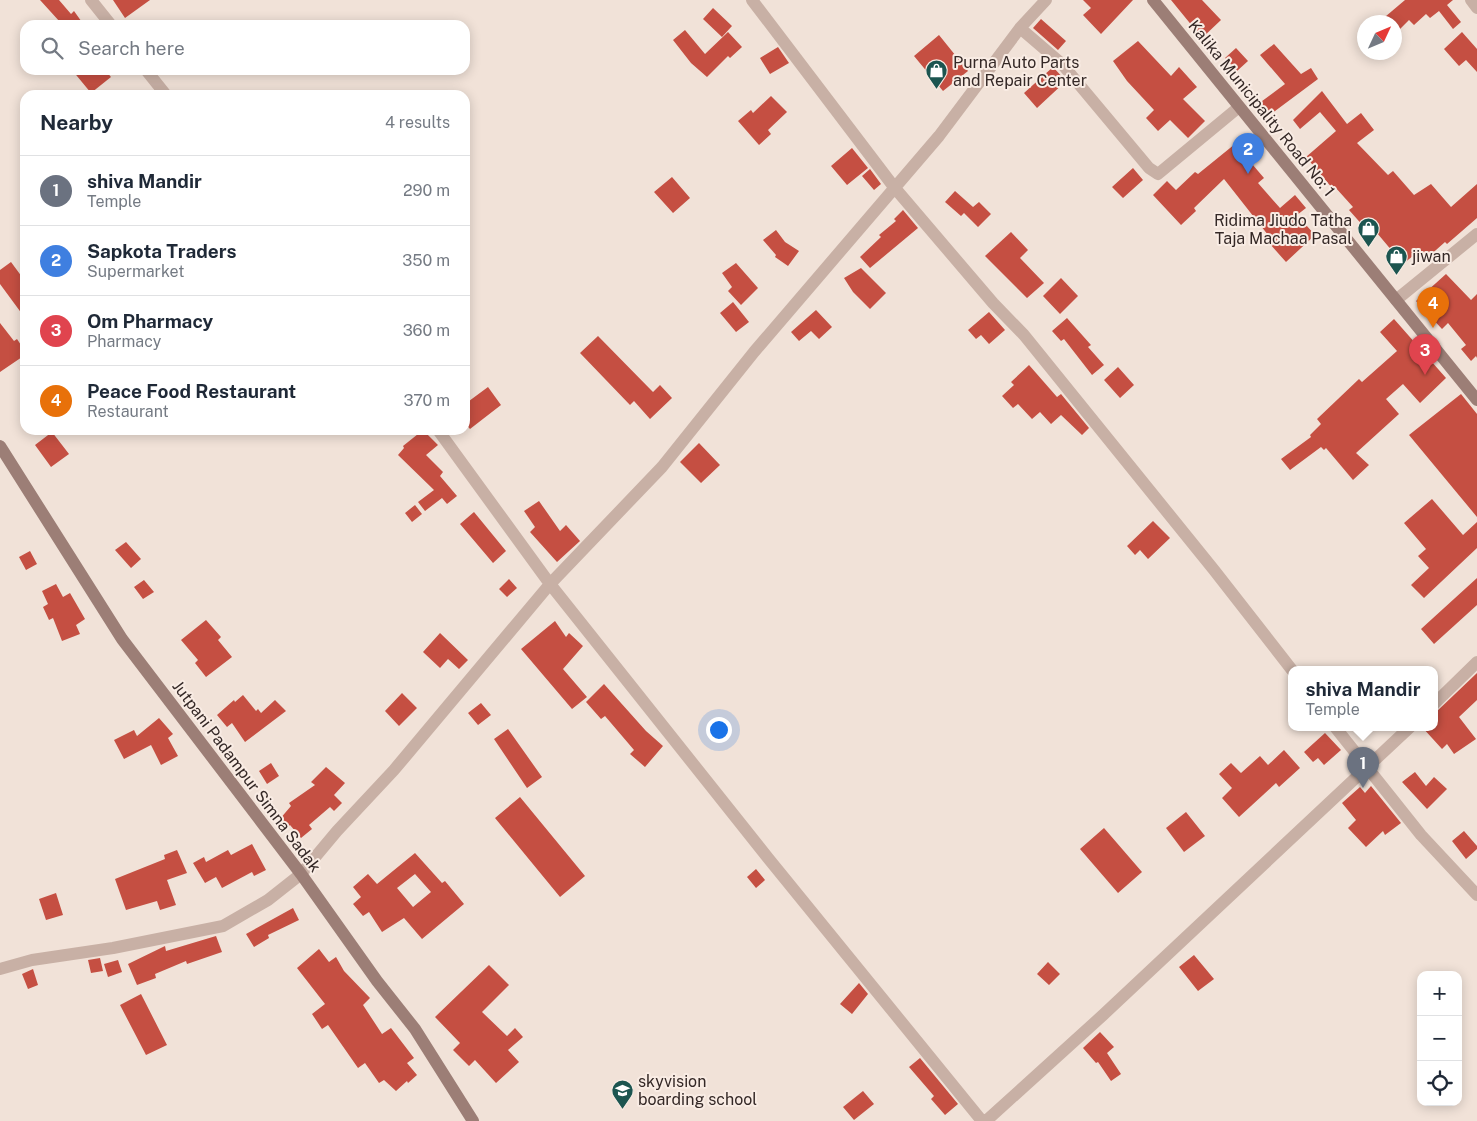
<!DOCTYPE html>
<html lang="en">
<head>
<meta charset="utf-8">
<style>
	:root { --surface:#fff; --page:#f6f6f7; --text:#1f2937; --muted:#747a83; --line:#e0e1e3; --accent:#d93025 }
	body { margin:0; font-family:"Public Sans",sans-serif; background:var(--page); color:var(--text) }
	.controls { position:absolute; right:15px; bottom:15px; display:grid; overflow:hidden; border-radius:10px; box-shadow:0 2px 12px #0003 }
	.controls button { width:45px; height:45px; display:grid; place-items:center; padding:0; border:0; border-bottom:1px solid var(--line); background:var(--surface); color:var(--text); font:25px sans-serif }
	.compass { position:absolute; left:1357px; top:15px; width:45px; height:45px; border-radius:50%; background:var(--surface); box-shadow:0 2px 12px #0003; rotate:46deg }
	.you { position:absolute; left:718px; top:729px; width:18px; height:18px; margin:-12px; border:4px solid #fff; border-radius:50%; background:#1a73e8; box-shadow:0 0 0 8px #1a73e833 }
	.badge { display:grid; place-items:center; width:32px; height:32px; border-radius:50%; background:var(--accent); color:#fff; font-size:16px; font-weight:700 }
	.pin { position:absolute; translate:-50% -41px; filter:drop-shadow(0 1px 2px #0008) }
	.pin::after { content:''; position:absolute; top:26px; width:18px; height:15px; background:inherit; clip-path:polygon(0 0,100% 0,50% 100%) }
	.popup { position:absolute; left:1288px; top:666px; width:150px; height:65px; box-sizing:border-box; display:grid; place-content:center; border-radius:10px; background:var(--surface); filter:drop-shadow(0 1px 4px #0005); font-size:16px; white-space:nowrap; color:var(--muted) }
	.popup b { font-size:19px; color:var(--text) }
	.popup::after { content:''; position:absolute; left:50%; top:100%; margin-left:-10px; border:10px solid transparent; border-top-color:var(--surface) }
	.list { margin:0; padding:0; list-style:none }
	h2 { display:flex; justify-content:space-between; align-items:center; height:65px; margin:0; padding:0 20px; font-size:21px }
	h2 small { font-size:16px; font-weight:400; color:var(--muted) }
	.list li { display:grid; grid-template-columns:32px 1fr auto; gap:15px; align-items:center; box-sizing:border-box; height:70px; padding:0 20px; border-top:1px solid var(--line) }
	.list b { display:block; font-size:19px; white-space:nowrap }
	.list p { margin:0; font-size:16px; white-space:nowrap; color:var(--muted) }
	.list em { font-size:16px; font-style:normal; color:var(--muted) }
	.icon { flex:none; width:28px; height:28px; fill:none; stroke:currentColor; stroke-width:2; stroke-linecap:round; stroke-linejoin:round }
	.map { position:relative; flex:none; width:1477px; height:1121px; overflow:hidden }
	.search { position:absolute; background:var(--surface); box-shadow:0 2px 12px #0003; left:20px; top:20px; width:450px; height:55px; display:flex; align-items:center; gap:12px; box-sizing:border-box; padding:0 18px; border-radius:15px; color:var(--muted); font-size:19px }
	.panel { position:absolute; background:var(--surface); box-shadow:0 2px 12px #0003; left:20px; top:90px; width:450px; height:345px; border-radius:15px }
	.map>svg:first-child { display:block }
	.building { fill:#c54f42; fill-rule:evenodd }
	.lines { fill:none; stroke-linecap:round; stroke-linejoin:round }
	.street { stroke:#c8b0a5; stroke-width:12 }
	.secondary { stroke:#9c7e76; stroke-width:12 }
	.labels { text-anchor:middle; stroke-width:4; stroke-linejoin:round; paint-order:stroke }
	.poi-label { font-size:16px; fill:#342826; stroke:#f9ece4; text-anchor:start }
	.street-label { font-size:16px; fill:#342826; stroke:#f9ece4 }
</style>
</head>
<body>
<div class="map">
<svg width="1477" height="1121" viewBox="0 0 1477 1121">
	<rect width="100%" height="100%" fill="#f1e2d8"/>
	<!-- building -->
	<path class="building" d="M 40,0 L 59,0 L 71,14 L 74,11 L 84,25 L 56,25 L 60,22 Z
		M 113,0 L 150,0 L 125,18 Z
		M 1083,0 L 1133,0 L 1101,34 L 1083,15 L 1091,8 Z
		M 1171,0 L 1202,0 L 1221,20 L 1202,38 Z
		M 1405,0 L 1453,0 L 1447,5 L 1461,22 L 1453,29 L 1439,11 L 1430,18 L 1426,14 L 1414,25 L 1409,20 L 1394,35 L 1394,22 L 1379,22 Z
		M 713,8 L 732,26 L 722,37 L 703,19 Z
		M 1041,19 L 1066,41 L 1058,50 L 1033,28 Z
		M 685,30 L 705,54 L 728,32 L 742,47 L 730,58 L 728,56 L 707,77 L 691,63 L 673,40 Z
		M 1462,32 L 1477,49 L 1477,72 L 1466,60 L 1459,66 L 1444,49 Z
		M 939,35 L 968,71 L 943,91 L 914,56 Z
		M 1138,41 L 1171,76 L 1179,67 L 1197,87 L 1183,99 L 1205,121 L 1188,138 L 1170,120 L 1158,131 L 1146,118 L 1154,110 L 1127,81 L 1113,61 Z
		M 1274,44 L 1301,74 L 1311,68 L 1318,79 L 1263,120 L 1254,107 L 1285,84 L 1260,55 Z
		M 778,47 L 789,63 L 770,74 L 760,58 Z
		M 1236,48 L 1248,61 L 1237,71 L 1225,58 Z
		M 1053,67 L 1066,81 L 1037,108 L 1024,93 Z
		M 72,70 L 105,70 L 111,77 L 91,93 Z
		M 1322,91 L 1347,124 L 1361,113 L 1374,130 L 1357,143 L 1388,175 L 1393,171 L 1414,195 L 1431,184 L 1451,207 L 1477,184 L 1477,218 L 1447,244 L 1445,242 L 1427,258 L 1419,251 L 1403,264 L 1377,233 L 1373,237 L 1349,210 L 1353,207 L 1335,187 L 1333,189 L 1306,157 L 1336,131 L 1320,112 L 1300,129 L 1293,120 Z
		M 771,96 L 787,112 L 768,130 L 771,134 L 759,145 L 738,121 L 751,110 L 753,113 Z
		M 1235,144 L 1264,178 L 1258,183 L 1280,208 L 1295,195 L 1306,208 L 1297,215 L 1315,235 L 1286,262 L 1269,243 L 1272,240 L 1224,179 L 1194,208 L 1196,211 L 1181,225 L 1153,195 L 1167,181 L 1176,190 L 1195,172 L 1198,174 Z
		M 852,148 L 868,168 L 847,185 L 831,166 Z
		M 1133,168 L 1143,180 L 1123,198 L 1112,187 Z
		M 870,169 L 881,184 L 874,190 L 862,176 Z
		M 672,177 L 690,198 L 673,213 L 654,192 Z
		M 955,191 L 973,207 L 979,202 L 991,214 L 978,227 L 964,213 L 961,216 L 945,202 Z
		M 903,210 L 918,228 L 870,268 L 860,257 L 881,237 L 879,235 L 896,221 L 894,219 Z
		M 776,230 L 785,242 L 799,251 L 788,266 L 775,257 L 776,255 L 763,240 Z
		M 1011,232 L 1028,250 L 1020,258 L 1044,283 L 1027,298 L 985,256 Z
		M 11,262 L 25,281 L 25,318 L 0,284 L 0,270 Z
		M 736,263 L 758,288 L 741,305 L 728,291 L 732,287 L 722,273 Z
		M 861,268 L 886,293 L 870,309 L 853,292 L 844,278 Z
		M 1446,274 L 1471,300 L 1477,294 L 1477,358 L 1476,356 L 1471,361 L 1461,349 L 1466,345 L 1448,323 L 1442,329 L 1416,301 Z
		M 1061,278 L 1078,296 L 1060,314 L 1043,296 Z
		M 733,302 L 749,322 L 736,332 L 720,313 Z
		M 816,310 L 832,327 L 819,339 L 811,331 L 799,341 L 791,332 Z
		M 989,312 L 1005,330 L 989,344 L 981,335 L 976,339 L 968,330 Z
		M 1067,318 L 1091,345 L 1088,347 L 1104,365 L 1092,375 L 1064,339 L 1061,341 L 1052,331 Z
		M 1394,319 L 1446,378 L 1420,403 L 1403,384 L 1386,399 L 1399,414 L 1356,453 L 1369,465 L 1353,480 L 1326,448 L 1324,450 L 1321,447 L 1290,470 L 1281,459 L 1311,437 L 1310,435 L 1321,424 L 1317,419 L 1359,379 L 1362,382 L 1397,351 L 1380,332 Z
		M 0,323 L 14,341 L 17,339 L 25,351 L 25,355 L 0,372 Z
		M 598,336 L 651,390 L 653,392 L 660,385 L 672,398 L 650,419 L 634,401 L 630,405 L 580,353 Z
		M 1029,365 L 1057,397 L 1061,394 L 1089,428 L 1082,435 L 1061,415 L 1051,424 L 1040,412 L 1032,419 L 1018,404 L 1013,408 L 1002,396 L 1014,385 L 1011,382 Z
		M 1118,367 L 1134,385 L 1120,398 L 1104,380 Z
		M 488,387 L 501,405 L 470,429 L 465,423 L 465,404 Z
		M 1461,394 L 1477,414 L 1477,517 L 1409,435 Z
		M 423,430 L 438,445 L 426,455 L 443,472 L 440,476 L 457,496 L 447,504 L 442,498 L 425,511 L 418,502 L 434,490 L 398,455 L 404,448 L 403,446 Z
		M 52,432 L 69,454 L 51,467 L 35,445 Z
		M 699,443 L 720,465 L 701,483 L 680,462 Z
		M 1432,499 L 1463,535 L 1477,522 L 1477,548 L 1424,598 L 1411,585 L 1429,568 L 1418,556 L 1426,549 L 1404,523 Z
		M 539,501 L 560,531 L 566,525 L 580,541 L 557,562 L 530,532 L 535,527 L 524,511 Z
		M 415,505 L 422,514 L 412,522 L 405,513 Z
		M 474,512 L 506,551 L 493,563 L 460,524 Z
		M 1153,521 L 1170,538 L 1148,559 L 1140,550 L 1135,555 L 1127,546 Z
		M 126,542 L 141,559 L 131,568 L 115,550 Z
		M 30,551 L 37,564 L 26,570 L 19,557 Z
		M 1477,578 L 1477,605 L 1434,644 L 1421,629 Z
		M 509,579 L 517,588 L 507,597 L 499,589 Z
		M 144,580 L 154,592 L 143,599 L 134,587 Z
		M 56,584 L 63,597 L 70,593 L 85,619 L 76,625 L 80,634 L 62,641 L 53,618 L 49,620 L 43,607 L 48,604 L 42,591 Z
		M 206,620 L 221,637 L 218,640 L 232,657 L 206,677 L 195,663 L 198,660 L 181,640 Z
		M 555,621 L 566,637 L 569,633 L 583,646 L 563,669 L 587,697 L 572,709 L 521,649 Z
		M 440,633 L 468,660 L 459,669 L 448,659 L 440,668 L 423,652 Z
		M 1477,673 L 1477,700 L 1459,717 L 1476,739 L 1454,754 L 1447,744 L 1442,749 L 1422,727 L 1434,727 L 1434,714 Z
		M 604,684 L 646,731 L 663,746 L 645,767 L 630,754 L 634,750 L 605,716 L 601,719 L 586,702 Z
		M 402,693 L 417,708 L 399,726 L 385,711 Z
		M 243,695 L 256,711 L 258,709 L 261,713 L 275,700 L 286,711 L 245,742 L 232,723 L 227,727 L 217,715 L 234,700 L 235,702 Z
		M 481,703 L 491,715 L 478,725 L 468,713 Z
		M 159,718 L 173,734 L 168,738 L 178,756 L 161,765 L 151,745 L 124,759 L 114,740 L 134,730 L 137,736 Z
		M 508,729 L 542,777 L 527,788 L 494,739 Z
		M 1325,733 L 1341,750 L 1324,765 L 1318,758 L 1313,762 L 1304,752 Z
		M 1284,750 L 1300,768 L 1279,787 L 1276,783 L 1239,817 L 1222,798 L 1232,788 L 1219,774 L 1231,763 L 1241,773 L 1260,756 L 1268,765 Z
		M 271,763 L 279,776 L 267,784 L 259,771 Z
		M 326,767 L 345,783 L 334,795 L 342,803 L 334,811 L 330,807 L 309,825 L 312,829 L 301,838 L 290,825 L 288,827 L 279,820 L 291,806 L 289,803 L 315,785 L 311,782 Z
		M 1415,772 L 1426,786 L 1434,777 L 1447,789 L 1427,809 L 1402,782 Z
		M 1371,786 L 1401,823 L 1385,835 L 1383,831 L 1366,847 L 1348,828 L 1356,820 L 1342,803 L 1360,787 L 1365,793 Z
		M 520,797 L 585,876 L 560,897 L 495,818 Z
		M 1186,812 L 1205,836 L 1184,852 L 1166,828 Z
		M 1104,828 L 1142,872 L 1118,893 L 1080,849 Z
		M 1464,831 L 1477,846 L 1477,849 L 1466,859 L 1452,841 Z
		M 252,844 L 266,870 L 254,876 L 252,872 L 222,888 L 216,877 L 205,883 L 193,863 L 204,857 L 206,862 L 228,850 L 231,855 Z
		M 177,850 L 187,873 L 167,880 L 176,905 L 160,910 L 157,901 L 126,910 L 115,879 L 165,859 L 164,855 Z
		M 415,853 L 442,883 L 445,881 L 464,904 L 422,939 L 404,918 L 382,932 L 369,912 L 363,916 L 353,904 L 361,897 L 353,887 L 368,874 L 377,884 ZM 415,874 L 431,892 L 413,907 L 397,888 Z
		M 756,869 L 765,880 L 756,888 L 747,877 Z
		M 56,893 L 63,915 L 46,920 L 39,899 Z
		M 293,908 L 299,920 L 268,935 L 269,938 L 254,947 L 246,934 Z
		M 216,936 L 222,952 L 187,964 L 186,961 L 155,974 L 156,978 L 137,985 L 128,964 L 165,946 L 166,951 Z
		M 319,949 L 329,962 L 336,957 L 344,971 L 370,998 L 363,1005 L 382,1034 L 391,1028 L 414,1058 L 407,1063 L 417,1075 L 408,1083 L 407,1081 L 396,1091 L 384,1080 L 379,1083 L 365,1063 L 358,1068 L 328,1025 L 322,1029 L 312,1014 L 325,1004 L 297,968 Z
		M 1194,955 L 1214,979 L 1198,991 L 1179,967 Z
		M 100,958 L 103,971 L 91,973 L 88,960 Z
		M 118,960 L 122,972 L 108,977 L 104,964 Z
		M 1048,962 L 1060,974 L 1049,985 L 1037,974 Z
		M 489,965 L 509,985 L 482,1012 L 507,1036 L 515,1028 L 523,1037 L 508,1050 L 519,1062 L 496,1083 L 475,1060 L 469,1066 L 453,1050 L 460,1043 L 435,1017 Z
		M 33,969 L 38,985 L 28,989 L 22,974 Z
		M 859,983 L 868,994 L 852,1014 L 840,1004 Z
		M 141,994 L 167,1045 L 146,1055 L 120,1005 Z
		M 1100,1032 L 1114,1047 L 1107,1053 L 1121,1074 L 1111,1081 L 1098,1062 L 1096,1063 L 1083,1048 Z
		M 920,1058 L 958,1104 L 945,1115 L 931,1099 L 934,1096 L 909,1067 Z
		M 863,1091 L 874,1104 L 854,1120 L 843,1107 Z"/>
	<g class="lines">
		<!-- street -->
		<path class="street" d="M 91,0 L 111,25
			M 752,0 L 894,187 L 993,303 L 1024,335 L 1214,570 L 1292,670
			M 1471,0 L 1477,8
			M 1020,28 L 1062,64 L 1149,168 L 1158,174 L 1239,107
			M 146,70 L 166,95
			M 1396,300 L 1477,234
			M 438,430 L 550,584 L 768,858 L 982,1121
			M 1434,704 L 1477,662
			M 1335,727 L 1421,835 L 1477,895
			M 0,969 L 32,960 L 113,948 L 223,926 L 268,900 L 301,874 L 337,831 L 394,770 L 550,584 L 662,467 L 754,352 L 939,136 L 1020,28 L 1046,0
			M 986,1121 L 1103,1015 L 1410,727"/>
		<!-- secondary -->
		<path class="secondary" d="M 1153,0 L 1477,400
			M 0,446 L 122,639 L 301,874 L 377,981 L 415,1029 L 473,1121"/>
	</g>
	<!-- icons -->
	<defs>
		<symbol id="shop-pin" viewBox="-11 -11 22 30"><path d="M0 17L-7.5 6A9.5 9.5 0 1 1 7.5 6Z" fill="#1c5550" stroke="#f9ece4"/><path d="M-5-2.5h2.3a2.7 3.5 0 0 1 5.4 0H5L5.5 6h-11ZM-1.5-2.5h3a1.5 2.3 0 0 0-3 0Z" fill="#fff"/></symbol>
		<symbol id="school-pin" viewBox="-11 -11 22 30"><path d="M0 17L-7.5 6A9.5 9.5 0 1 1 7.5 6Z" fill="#1c5550" stroke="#f9ece4"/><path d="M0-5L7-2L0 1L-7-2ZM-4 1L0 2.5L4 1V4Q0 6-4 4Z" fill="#fff"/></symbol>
	</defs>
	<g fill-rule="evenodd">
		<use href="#shop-pin" x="924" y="58" width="25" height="34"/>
		<use href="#shop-pin" x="1356" y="216" width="25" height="34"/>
		<use href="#shop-pin" x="1384" y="244" width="25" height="34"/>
		<use href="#school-pin" x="610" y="1078" width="25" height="34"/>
	</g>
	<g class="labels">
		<!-- poi labels -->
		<g class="poi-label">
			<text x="953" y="68">Purna Auto Parts<tspan x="953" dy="18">and Repair Center</tspan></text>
			<text x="1352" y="226" text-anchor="end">Ridima Jiudo Tatha<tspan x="1352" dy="18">Taja Machaa Pasal</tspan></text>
			<text x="1412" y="262">jiwan</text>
			<text x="638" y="1087">skyvision<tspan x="638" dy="18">boarding school</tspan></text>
		</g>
		<!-- street labels -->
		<g class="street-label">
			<text transform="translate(1262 108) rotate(51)" y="6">Kalika Municipality Road No: 1</text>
			<text transform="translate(247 776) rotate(53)" y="6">Jutpani Padampur Simna Sadak</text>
		</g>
	</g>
</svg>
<div class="controls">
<button>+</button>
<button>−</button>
<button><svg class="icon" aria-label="locate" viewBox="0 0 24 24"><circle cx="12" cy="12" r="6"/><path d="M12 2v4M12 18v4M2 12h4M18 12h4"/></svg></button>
</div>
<svg class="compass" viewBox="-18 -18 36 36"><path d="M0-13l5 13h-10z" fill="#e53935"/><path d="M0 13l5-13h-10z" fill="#747a83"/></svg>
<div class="you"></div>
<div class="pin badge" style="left:1363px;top:788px;background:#6b7280">1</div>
<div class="popup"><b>shiva Mandir</b>Temple</div>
<div class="pin badge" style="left:1248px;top:174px;background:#3f7fe0">2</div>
<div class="pin badge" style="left:1425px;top:375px;background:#e0444e">3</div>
<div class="pin badge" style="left:1433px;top:328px;background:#e8710a">4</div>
<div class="search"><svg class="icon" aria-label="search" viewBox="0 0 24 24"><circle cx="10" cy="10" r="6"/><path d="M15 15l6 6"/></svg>Search here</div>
<section class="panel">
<h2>Nearby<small>4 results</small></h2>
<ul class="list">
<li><span class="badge" style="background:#6b7280">1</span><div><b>shiva Mandir</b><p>Temple</p></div><em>290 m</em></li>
<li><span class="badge" style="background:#3f7fe0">2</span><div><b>Sapkota Traders</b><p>Supermarket</p></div><em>350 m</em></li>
<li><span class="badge" style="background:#e0444e">3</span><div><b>Om Pharmacy</b><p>Pharmacy</p></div><em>360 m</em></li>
<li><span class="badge" style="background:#e8710a">4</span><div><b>Peace Food Restaurant</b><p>Restaurant</p></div><em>370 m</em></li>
</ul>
</section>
</div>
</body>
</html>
